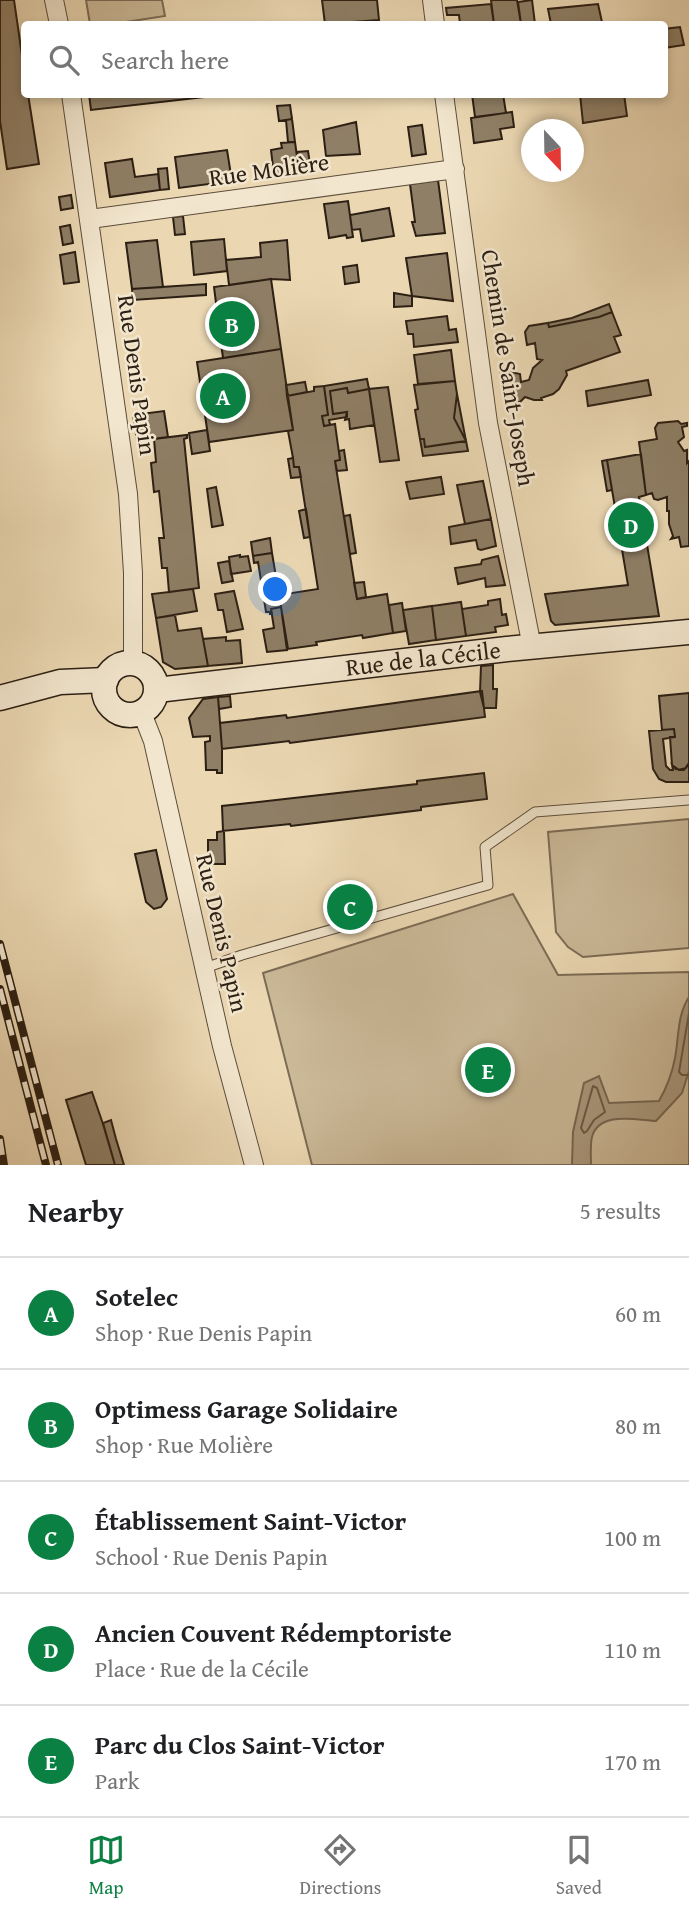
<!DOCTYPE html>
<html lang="en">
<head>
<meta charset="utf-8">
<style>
	:root { --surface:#fff; --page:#f2f2f2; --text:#202124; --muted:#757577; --line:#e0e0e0; --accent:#0b8043 }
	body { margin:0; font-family:"Gentium Book Plus",serif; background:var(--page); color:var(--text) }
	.compass { position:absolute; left:521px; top:119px; width:63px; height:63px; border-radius:50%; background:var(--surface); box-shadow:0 4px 10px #0003; rotate:158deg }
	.you { position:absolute; left:276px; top:590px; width:24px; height:24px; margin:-18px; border:5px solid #fff; border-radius:50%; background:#1a73e8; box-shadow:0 0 0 10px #1a73e833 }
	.badge { display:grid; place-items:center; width:46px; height:46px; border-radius:50%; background:var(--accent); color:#fff; font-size:23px; font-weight:700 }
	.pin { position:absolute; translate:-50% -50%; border:4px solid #fff; box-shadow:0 2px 7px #0006 }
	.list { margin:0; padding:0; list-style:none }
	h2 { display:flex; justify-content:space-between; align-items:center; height:91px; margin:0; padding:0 28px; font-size:30px }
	h2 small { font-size:23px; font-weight:400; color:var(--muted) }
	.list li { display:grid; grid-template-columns:46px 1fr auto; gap:21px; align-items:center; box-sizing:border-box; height:112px; padding:0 28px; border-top:2px solid var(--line) }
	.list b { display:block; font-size:26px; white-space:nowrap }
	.list p { margin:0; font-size:23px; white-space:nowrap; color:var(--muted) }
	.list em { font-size:23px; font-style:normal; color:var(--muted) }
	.icon { flex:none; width:38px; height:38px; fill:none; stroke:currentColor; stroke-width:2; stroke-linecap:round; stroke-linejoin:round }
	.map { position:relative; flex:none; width:689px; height:1165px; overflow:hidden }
	.search { position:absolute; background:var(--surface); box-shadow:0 4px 10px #0003; left:21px; right:21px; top:21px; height:77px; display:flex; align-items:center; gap:18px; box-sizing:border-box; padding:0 24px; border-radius:7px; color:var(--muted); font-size:26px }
	.sheet { height:651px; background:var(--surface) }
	nav { display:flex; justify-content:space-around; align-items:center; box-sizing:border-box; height:98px; border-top:2px solid var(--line); background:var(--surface); font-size:19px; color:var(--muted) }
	nav a { display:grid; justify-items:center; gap:4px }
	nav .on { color:var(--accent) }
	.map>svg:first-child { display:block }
	.green { fill:#cbb998; stroke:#7c6c56; stroke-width:2 }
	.water { fill:#aa997d; stroke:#786853; stroke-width:2 }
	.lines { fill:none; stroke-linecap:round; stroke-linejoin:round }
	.shore { stroke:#6b5c48; stroke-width:2 }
	.building { fill:#8f7f66; stroke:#2c1f13; stroke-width:2 }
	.lane-casing { stroke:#5c4d3b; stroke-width:11 }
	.street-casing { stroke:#5c4d3b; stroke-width:20 }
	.secondary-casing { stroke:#2c1f13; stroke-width:27 }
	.lane { stroke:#f2e6ce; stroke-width:9 }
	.street { stroke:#f2e6ce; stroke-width:18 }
	.secondary { stroke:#f2e6ce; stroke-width:24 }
	.rail-casing { stroke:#2c1f13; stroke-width:8 }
	.rail { stroke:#f2e6ce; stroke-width:5; stroke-dasharray:16; stroke-linecap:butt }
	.labels { text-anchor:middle; stroke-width:5; stroke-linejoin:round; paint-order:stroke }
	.street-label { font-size:24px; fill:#2c1f13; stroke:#f2e6ce }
</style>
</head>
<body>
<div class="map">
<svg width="689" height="1165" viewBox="0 0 689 1165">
	<rect width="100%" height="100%" fill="#ebd8b3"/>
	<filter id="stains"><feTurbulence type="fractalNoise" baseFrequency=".00286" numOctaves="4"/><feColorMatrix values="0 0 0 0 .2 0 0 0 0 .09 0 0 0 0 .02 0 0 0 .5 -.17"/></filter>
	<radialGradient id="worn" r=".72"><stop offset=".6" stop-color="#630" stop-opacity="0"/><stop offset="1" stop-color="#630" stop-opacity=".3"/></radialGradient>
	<!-- green -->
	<path class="green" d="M 86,0 L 162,0 L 165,16 L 113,24 L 90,24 Z
		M 689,819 L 689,948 L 583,957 L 568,947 L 556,932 L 548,832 Z
		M 513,894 L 558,975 L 689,972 L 689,1165 L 312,1165 L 263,973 Z"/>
	<!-- water -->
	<path class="water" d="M 689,997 L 689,1071 L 682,1093 L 656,1121 C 636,1120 599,1111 592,1137 C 590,1145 591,1156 591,1165 L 572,1165 L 573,1132 L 584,1083 L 599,1076 L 609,1103 L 659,1101 C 667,1087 672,1074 675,1058 C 679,1037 677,1015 689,997 Z"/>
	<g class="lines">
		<!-- shore -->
		<path class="shore" d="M 689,1013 L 679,1072 L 682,1075 L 689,1075
			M 593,1086 L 597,1088 L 605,1112 L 594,1120 L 587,1131 L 584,1133 L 581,1128 Z"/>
	</g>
	<!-- building -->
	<path class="building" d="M 0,0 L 14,0 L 24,69 L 24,94 L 28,94 L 39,164 L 7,169 L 0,121 Z
		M 322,0 L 377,0 L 379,20 L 325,24 Z
		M 491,0 L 517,0 L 521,24 L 494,24 Z
		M 532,0 L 535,24 L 521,24 L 518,2 Z
		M 491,4 L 494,24 L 460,24 L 459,15 L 447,15 L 446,8 Z
		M 598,4 L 602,22 L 551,24 L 548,9 Z
		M 680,27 L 684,45 L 664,48 L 664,29 Z
		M 89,94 L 231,94 L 91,110 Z
		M 472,94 L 503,94 L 506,113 L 475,117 Z
		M 580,94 L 624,94 L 627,116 L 583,123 Z
		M 290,105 L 292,119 L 279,121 L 277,106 Z
		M 512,112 L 514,127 L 500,129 L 502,139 L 474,143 L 471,118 Z
		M 292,119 L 295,142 L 288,142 L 286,120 Z
		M 356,122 L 360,154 L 326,156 L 323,130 Z
		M 422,125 L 426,154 L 412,156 L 408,127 Z
		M 295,142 L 299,171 L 274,175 L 271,150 L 282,148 L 281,143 Z
		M 227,150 L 232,181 L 179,188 L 175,157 Z
		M 308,151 L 311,170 L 299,171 L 297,152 Z
		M 132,159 L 135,177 L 158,174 L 160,190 L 110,197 L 105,163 Z
		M 167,168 L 169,189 L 160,190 L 158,169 Z
		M 438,180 L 445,233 L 416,236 L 412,222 L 415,222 L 410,184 Z
		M 71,195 L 73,208 L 61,210 L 59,197 Z
		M 348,201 L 353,237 L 347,238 L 346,235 L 329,238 L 324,204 Z
		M 389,208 L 394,236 L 362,241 L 360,229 L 352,230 L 350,215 Z
		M 183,216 L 185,234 L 175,235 L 173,217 Z
		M 70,225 L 73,243 L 63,245 L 60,227 Z
		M 224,239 L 227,271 L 194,275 L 191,242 Z
		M 157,240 L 163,287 L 132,289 L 126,243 Z
		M 287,240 L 290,280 L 271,279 L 229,285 L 226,260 L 261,257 L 260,243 Z
		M 75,252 L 79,282 L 64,284 L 60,255 Z
		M 447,253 L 453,301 L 412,296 L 406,258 Z
		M 357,265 L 359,282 L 345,284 L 343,267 Z
		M 271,279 L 281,349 L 223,358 L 214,287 Z
		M 206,284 L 206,295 L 133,300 L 132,289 Z
		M 394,293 L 412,296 L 412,306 L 394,307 Z
		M 609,304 L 612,312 L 599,317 L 549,327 L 548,323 L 572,318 Z
		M 612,312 L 621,335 L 614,337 L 620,352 L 566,371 L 567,375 L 559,389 L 553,394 L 541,398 L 542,400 L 534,400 L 525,397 L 520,402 L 506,405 L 500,370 L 520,374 L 521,382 L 529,380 L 533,368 L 542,360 L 537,359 L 535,343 L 527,345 L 525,332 L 529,326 L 548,323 L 549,327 L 599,317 Z
		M 447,316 L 449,330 L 456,329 L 458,342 L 414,347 L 413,334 L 408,334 L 406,321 Z
		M 281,349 L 293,430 L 209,442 L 197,362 Z
		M 451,350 L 455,381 L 418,384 L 414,355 Z
		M 367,379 L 369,389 L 348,393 L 347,388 L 330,391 L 333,414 L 347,412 L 347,417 L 329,420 L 330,425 L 324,426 L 322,416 L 328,415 L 324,386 Z
		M 648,380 L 651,395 L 588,406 L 586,391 Z
		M 455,381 L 457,394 L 454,418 L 466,441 L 425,447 L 424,439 L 420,439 L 415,410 L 418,409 L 414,385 Z
		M 305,382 L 307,392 L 287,396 L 286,385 Z
		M 324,386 L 328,415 L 322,416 L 324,426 L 335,424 L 340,460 L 335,461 L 357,599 L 387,594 L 393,633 L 363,638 L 362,635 L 316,642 L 317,645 L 288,649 L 279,595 L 318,589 L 299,467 L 294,467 L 293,458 L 288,431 L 293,430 L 287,396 L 314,391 L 314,387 Z
		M 388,387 L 399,460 L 380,462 L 369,389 Z
		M 347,388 L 348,393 L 369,389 L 374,425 L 350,429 L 349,419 L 345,420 L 347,412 L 333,414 L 330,391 Z
		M 457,394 L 466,441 L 454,418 Z
		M 164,411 L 168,437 L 137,441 L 133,415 Z
		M 678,421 L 681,424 L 687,423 L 687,426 L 682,427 L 684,437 L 678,442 L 684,451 L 687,450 L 687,463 L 689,461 L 689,546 L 681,547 L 679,537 L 671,539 L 673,536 L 669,524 L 669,511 L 667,511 L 667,497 L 658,500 L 654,499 L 652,493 L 646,495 L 639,442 L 657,439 L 655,428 L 658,423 Z
		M 207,430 L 210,451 L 192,454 L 189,433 Z
		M 187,435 L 187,438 L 184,439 L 199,588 L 169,592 L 167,568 L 162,568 L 159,538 L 164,538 L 159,491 L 154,492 L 151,463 L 156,462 L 154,439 Z
		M 420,439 L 424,439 L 425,447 L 466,441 L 468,451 L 423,456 Z
		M 344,450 L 347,470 L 337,471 L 335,461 L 340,460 L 339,451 Z
		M 641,454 L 646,495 L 639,497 L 659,616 L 555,625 L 551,621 L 545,594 L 628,585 L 607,460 Z
		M 293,458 L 294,467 L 299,467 L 301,477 L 291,478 L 288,459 Z
		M 607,460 L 612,490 L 607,491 L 602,461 Z
		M 441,477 L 444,494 L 410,499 L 406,482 Z
		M 483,481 L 491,519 L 465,524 L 457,485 Z
		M 216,487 L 223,525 L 212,527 L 207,489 Z
		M 306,509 L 310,537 L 304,538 L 299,511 Z
		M 350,515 L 356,553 L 350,554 L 344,516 Z
		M 491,519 L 496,546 L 481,550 L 478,549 L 476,540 L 451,544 L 449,527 Z
		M 270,538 L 272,553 L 253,556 L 251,542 Z
		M 272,553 L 281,607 L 271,609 L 272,614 L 270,614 L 270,612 L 266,612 L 258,562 L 254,563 L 253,556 Z
		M 240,555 L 240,557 L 248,556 L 251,571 L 231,574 L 229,557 Z
		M 498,556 L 505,585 L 486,587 L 485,578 L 458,584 L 455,568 L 481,564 L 482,560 Z
		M 229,561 L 233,581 L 222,583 L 218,563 Z
		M 364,582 L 366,597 L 357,599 L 354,583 Z
		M 193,589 L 197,611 L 156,618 L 152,594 Z
		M 234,591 L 243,629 L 227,632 L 223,610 L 218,610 L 215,594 Z
		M 500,599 L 502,615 L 506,614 L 508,625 L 495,627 L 496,632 L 466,636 L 462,609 L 488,605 L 488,601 Z
		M 461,602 L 466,636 L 436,640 L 432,606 Z
		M 402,603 L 406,631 L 393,633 L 389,605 Z
		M 432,606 L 436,640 L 409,644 L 403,610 Z
		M 281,607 L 287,650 L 267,652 L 263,630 L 274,628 L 271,609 Z
		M 175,615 L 178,631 L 201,628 L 208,666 L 175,669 L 163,662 L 156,618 Z
		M 226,637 L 226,641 L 240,640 L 242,663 L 208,666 L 203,639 Z
		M 493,665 L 493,689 L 497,689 L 496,708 L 484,708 L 480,692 L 481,666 Z
		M 482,691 L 485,717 L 290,743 L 289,741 L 222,749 L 220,723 L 286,715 L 287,718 Z
		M 689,693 L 689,763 L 686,768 L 679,770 L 672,765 L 670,737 L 675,737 L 674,729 L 662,730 L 659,696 Z
		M 230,696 L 231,707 L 219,709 L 218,697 Z
		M 218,697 L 222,749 L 222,773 L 217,773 L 217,770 L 206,770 L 205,742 L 210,741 L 210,736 L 193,737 L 189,718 L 203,699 Z
		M 674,729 L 675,737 L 663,739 L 666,766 L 670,770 L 673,770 L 672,765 L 676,769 L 684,770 L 689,763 L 689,782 L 666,782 L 659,779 L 653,769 L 649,731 Z
		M 484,773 L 487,799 L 421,807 L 421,810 L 291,826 L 290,824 L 223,831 L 222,806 L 417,784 L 417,781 Z
		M 224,831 L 225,864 L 208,864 L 208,840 L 217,840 L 217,832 Z
		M 156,850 L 167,899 L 161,907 L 154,909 L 146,902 L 135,854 Z
		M 92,1092 L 103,1124 L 115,1165 L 86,1165 L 66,1100 Z
		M 111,1120 L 116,1139 L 124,1165 L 115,1165 L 103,1123 Z"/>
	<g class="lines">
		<defs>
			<path id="lane" d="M 205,968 L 242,955 L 488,885 L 485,847 L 535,812 L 689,800"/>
			<path id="street" d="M 54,0 L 59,24
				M 432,0 L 435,24
				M 71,94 L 128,494 L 133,573 L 133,663
				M 444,94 L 488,423 L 532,647
				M 90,219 L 455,169
				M 142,713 L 153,741 L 222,1046 L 254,1165"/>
			<g id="secondary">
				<circle cx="130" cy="689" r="26"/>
				<path id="s1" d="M 157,690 L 507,649 L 689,632"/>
				<path d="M 0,698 L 60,682 L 106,680"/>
			</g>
		</defs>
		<!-- lane casing -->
		<use href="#lane" class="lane-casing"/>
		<!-- street casing -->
		<use href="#street" class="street-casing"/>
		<!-- secondary casing -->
		<use href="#secondary" class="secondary-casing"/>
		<!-- lane -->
		<use href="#lane" class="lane"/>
		<!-- street -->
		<use href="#street" class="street"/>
		<!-- secondary -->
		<use href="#secondary" class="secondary"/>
		<defs>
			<path id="rail" d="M 0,944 L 58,1165
				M 0,989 L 46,1165
				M 0,1139 L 4,1165"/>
		</defs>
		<!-- rail casing -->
		<use href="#rail" class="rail-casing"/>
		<!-- rail -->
		<use href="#rail" class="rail"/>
	</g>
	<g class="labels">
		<!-- street labels -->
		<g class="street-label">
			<text transform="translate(269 170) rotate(-8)" y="8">Rue Molière</text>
			<text transform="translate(508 368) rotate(81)" y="8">Chemin de Saint-Joseph</text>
			<text transform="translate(137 375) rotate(82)" y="8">Rue Denis Papin</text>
			<text dy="8" stroke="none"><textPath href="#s1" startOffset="268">Rue de la Cécile</textPath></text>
			<text transform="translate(222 933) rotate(77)" y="8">Rue Denis Papin</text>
		</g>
	</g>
	<rect width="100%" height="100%" filter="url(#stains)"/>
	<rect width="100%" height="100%" fill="url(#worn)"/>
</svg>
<svg class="compass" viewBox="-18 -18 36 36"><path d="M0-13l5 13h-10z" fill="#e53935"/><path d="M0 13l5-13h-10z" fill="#757577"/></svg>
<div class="you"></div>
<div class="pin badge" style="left:223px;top:396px">A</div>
<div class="pin badge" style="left:232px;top:324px">B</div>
<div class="pin badge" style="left:350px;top:907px">C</div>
<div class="pin badge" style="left:631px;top:525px">D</div>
<div class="pin badge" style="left:488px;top:1070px">E</div>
<div class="search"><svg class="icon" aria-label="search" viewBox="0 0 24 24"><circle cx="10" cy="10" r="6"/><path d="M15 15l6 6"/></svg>Search here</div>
</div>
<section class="sheet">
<h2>Nearby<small>5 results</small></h2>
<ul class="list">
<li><span class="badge">A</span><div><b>Sotelec</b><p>Shop · Rue Denis Papin</p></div><em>60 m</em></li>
<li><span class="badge">B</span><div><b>Optimess Garage Solidaire</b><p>Shop · Rue Molière</p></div><em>80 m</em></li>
<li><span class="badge">C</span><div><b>Établissement Saint-Victor</b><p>School · Rue Denis Papin</p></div><em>100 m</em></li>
<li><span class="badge">D</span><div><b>Ancien Couvent Rédemptoriste</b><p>Place · Rue de la Cécile</p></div><em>110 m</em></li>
<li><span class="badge">E</span><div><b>Parc du Clos Saint-Victor</b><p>Park</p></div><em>170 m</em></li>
</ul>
</section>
<nav>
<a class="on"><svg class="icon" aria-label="map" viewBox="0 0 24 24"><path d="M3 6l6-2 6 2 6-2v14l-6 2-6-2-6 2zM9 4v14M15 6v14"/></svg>Map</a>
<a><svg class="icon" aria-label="directions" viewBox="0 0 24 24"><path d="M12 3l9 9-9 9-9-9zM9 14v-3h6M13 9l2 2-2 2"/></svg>Directions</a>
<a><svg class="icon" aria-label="saved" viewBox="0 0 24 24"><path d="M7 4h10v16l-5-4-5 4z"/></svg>Saved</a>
</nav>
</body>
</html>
